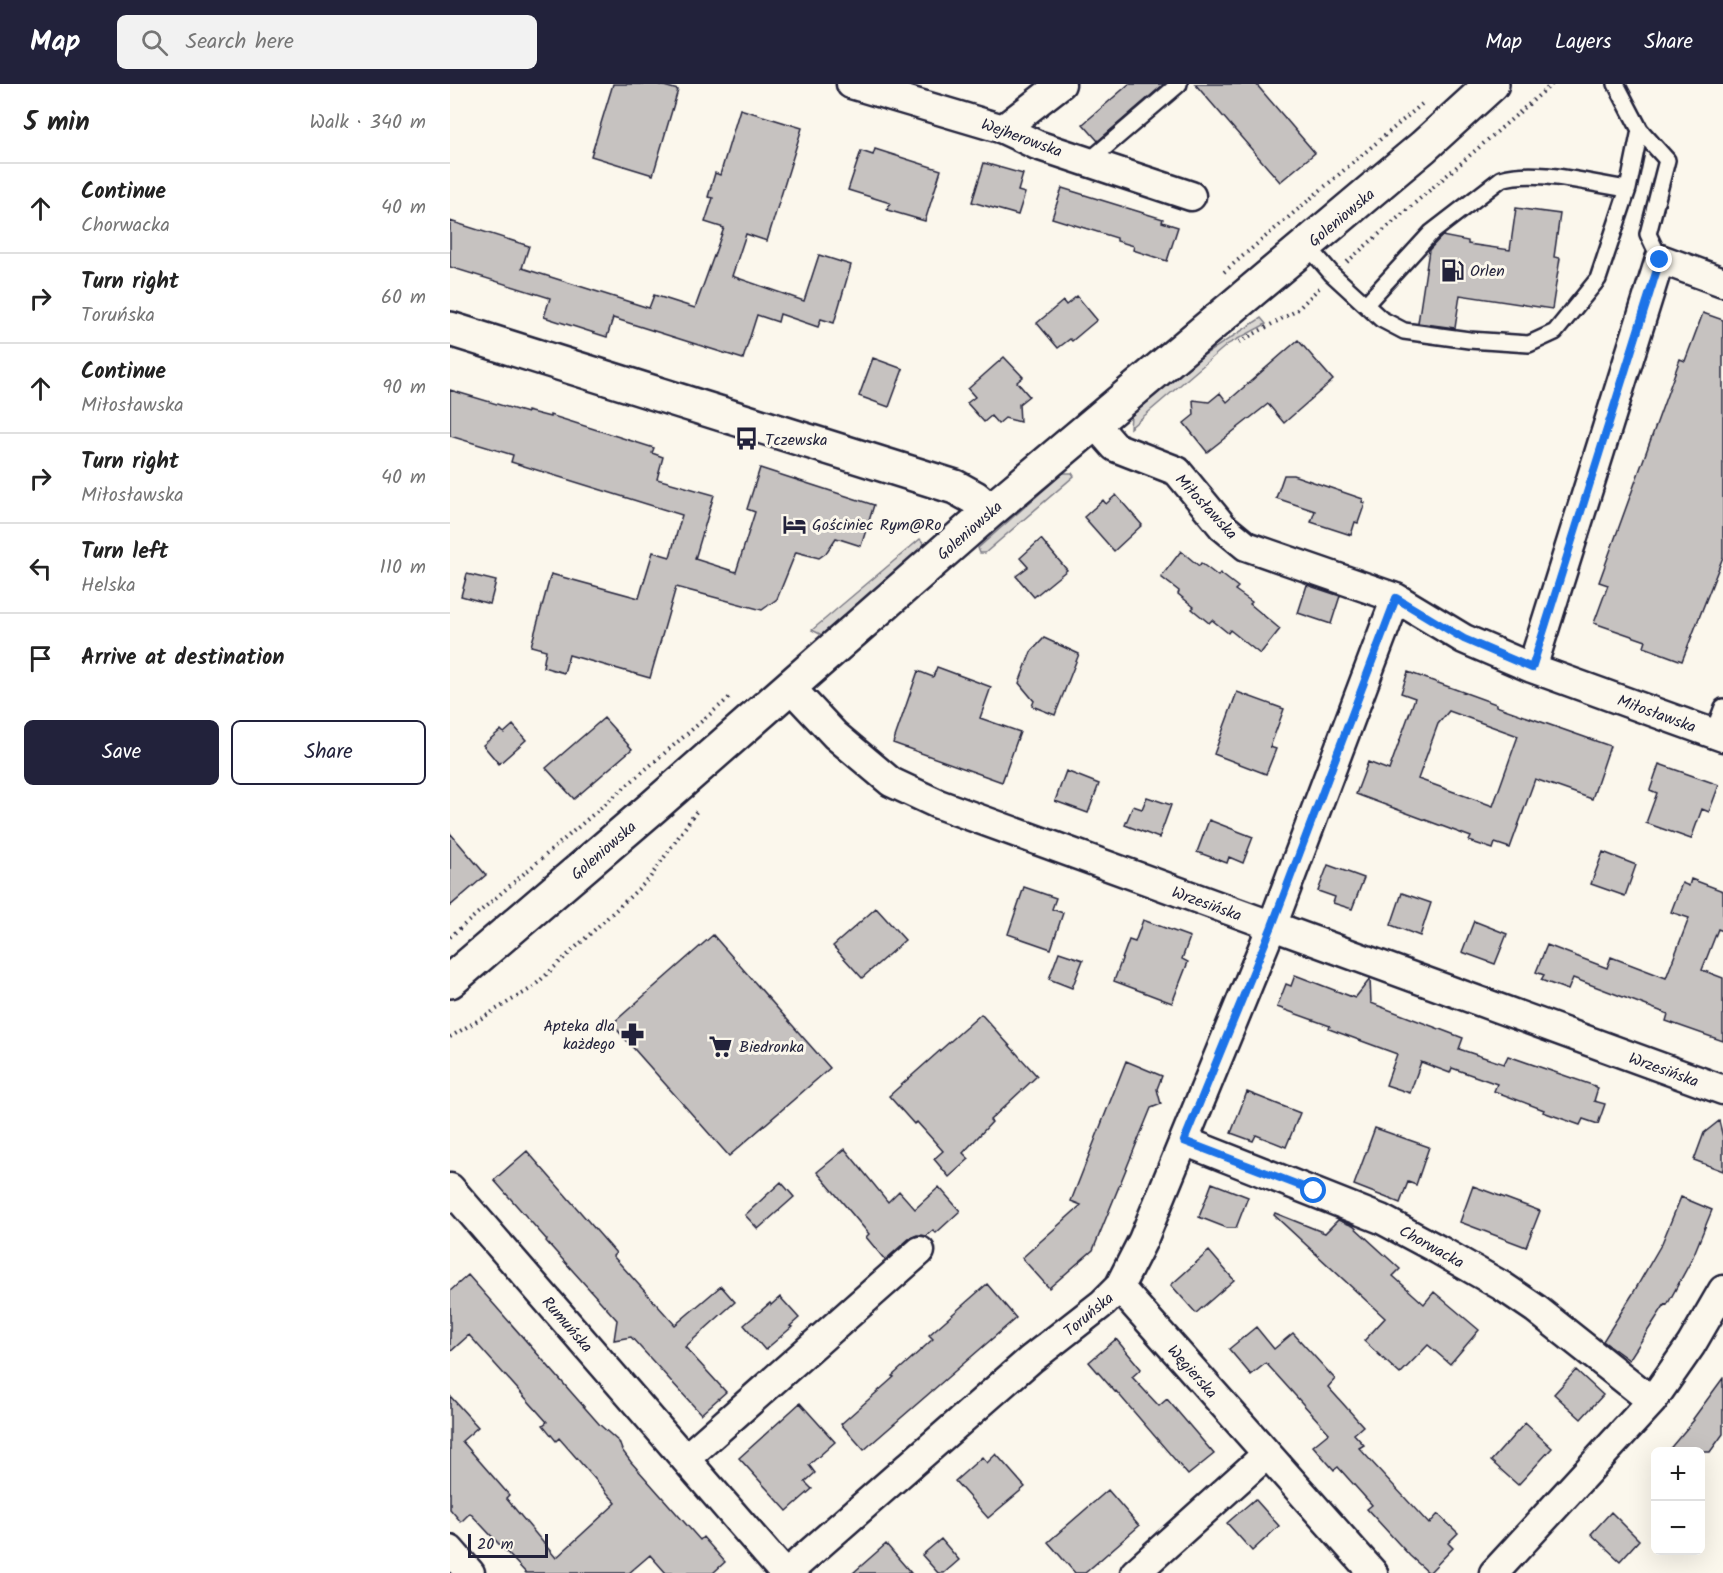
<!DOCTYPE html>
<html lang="en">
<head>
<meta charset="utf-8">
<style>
	:root { --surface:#fff; --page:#f2f2f2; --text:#222; --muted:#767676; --line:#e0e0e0; --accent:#22223b }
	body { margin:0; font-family:Kalam,sans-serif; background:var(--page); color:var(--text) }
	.controls { position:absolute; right:18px; bottom:18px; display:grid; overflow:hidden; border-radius:9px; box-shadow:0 6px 24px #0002 }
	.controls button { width:54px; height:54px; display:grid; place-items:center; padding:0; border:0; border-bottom:2px solid var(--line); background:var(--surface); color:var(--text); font:30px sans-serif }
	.scale { position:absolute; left:18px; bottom:15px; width:80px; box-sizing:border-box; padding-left:6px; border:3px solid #22223b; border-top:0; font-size:16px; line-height:21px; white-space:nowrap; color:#22223b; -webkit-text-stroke:4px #fbf7ec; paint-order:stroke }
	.stop { position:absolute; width:18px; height:18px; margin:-14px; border:4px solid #1a73e8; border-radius:50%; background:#fff }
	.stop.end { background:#1a73e8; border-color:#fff; box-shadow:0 2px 6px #0008 }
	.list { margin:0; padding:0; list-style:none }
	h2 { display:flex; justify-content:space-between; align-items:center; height:78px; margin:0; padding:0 24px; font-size:26px }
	h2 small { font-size:20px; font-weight:400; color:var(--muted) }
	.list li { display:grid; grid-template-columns:39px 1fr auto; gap:18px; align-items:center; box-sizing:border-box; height:90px; padding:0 24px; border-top:2px solid var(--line) }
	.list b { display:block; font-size:22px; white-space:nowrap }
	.list p { margin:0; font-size:20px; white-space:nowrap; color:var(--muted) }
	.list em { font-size:20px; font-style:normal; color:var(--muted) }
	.actions { display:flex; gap:12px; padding:18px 24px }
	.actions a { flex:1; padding:14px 0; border:2px solid var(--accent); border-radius:9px; text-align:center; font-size:21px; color:var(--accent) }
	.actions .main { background:var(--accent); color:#fff }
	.icon { flex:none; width:33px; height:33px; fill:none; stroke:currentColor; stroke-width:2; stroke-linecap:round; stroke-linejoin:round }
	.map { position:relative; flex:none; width:1273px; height:1489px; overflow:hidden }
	header { display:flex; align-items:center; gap:36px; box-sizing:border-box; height:84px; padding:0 30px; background:var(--accent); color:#fff }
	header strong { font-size:28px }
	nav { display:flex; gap:33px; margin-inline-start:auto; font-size:21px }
	.search { width:420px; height:54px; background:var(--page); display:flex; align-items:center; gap:15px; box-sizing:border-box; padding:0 21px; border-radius:9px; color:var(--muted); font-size:22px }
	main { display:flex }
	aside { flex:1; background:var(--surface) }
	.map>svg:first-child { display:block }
	.green { fill:#dbd8d3; stroke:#7e7d87; stroke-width:1.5 }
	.building { fill:#c6c2c0; stroke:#22223b; stroke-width:1.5; fill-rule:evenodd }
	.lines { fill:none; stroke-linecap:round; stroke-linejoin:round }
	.service-casing { stroke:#22223b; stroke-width:20 }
	.minor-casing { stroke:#22223b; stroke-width:33 }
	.tertiary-casing { stroke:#22223b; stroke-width:38 }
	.path { stroke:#22223b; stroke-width:4; stroke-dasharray:1.5 4.5; stroke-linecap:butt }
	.service { stroke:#fbf7ec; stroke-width:15 }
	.minor { stroke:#fbf7ec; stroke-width:28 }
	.tertiary { stroke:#fbf7ec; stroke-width:33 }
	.route { stroke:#1a73e8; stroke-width:8 }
	.labels { text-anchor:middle; stroke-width:6; stroke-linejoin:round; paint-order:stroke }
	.street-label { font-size:16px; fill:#22223b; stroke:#fbf7ec }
	.poi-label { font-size:16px; fill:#22223b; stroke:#fbf7ec; text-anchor:start }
</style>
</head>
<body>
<header>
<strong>Map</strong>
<div class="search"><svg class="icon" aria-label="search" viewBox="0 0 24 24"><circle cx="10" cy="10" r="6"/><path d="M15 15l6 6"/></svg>Search here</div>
<nav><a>Map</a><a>Layers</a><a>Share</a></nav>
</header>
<main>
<aside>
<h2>5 min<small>Walk · 340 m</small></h2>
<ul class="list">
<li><svg class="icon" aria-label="ahead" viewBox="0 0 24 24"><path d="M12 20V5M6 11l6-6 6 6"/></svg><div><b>Continue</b><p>Chorwacka</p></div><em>40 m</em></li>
<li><svg class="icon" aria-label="right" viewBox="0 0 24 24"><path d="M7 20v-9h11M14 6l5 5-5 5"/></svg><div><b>Turn right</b><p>Toruńska</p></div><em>60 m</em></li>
<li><svg class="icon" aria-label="ahead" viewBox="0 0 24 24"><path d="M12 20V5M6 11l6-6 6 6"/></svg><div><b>Continue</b><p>Miłosławska</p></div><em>90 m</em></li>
<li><svg class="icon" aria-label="right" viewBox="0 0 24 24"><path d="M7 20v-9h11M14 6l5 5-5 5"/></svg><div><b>Turn right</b><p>Miłosławska</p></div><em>40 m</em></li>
<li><svg class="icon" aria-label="left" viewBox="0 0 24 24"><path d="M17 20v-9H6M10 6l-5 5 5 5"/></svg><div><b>Turn left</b><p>Helska</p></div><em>110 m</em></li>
<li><svg class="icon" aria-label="arrive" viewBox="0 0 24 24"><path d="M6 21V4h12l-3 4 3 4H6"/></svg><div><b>Arrive at destination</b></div></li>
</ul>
<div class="actions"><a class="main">Save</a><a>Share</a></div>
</aside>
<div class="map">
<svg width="1273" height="1489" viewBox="0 0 1273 1489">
	<rect width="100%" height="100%" fill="#fbf7ec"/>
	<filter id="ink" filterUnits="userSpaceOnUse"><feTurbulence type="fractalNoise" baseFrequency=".0167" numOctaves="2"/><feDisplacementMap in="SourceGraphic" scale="12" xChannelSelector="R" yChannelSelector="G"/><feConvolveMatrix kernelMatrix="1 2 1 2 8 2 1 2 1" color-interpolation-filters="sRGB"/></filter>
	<g filter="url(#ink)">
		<!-- green -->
		<path class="green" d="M 811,234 L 816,240 L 778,260 L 680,344 L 681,332 L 737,282 Z
			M 613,389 L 622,389 L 624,392 L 535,469 L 530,469 L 528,464 Z
			M 470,455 L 476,462 L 372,551 L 362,546 Z"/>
		<!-- building -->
		<path class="building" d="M 163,0 L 207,0 L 228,6 L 203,91 L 141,72 Z
			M 679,0 L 714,0 L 648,57 L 633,40 Z
			M 745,0 L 806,0 L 865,69 L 830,98 Z
			M 290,25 L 352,44 L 317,157 L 296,150 L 282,192 L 354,217 L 369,171 L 401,181 L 384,239 L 371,235 L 368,243 L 330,230 L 328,238 L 307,231 L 293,275 L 163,234 L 157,253 L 94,233 L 100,214 L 0,183 L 0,137 L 79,162 L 72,184 L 199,224 L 204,211 L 245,224 L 274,144 L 255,138 L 263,114 L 258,113 L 265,89 L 270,91 Z
			M 425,65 L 491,86 L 475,137 L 437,126 L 440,119 L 398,106 L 411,67 L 423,71 Z
			M 534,79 L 573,90 L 568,107 L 575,109 L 568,131 L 522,118 Z
			M 612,104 L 713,135 L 712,138 L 728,143 L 717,177 L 683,166 L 684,162 L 667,157 L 667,154 L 602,134 Z
			M 1066,124 L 1110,130 L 1104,173 L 1110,174 L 1102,225 L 1010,211 L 1005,244 L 968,239 L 979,166 L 992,152 L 1018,157 L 1018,160 L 1060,166 Z
			M 627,212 L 647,236 L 622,257 L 620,255 L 608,264 L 587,239 L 613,217 L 616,221 Z
			M 1253,229 L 1273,236 L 1273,473 L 1232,577 L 1194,563 L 1196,557 L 1144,539 L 1158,501 L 1149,498 L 1230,275 L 1235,277 Z
			M 848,256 L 883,296 L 834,339 L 818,320 L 757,368 L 734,339 L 744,331 L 743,316 L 759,318 L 770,309 L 777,318 Z
			M 554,273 L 573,293 L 567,298 L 579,312 L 569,320 L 570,338 L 555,334 L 548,340 L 541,332 L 534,338 L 517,319 L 525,313 L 518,305 Z
			M 423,274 L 453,285 L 439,323 L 409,312 Z
			M 0,306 L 77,329 L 77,327 L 100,333 L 100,331 L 204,364 L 202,369 L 213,373 L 207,395 L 264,411 L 245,475 L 286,488 L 305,428 L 297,425 L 310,384 L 424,421 L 411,462 L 386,454 L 376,469 L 369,474 L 346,468 L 327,515 L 312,526 L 226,503 L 200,594 L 119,571 L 114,589 L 93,583 L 96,566 L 81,562 L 101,490 L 189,514 L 203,468 L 220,473 L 232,431 L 61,378 L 63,371 L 0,352 Z
			M 834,391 L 843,391 L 913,415 L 912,418 L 915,419 L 908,439 L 905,438 L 901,451 L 861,438 L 865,427 L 826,414 Z
			M 666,411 L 692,441 L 664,467 L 634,433 L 653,416 L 656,420 Z
			M 591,455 L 617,486 L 584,513 L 566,492 L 578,483 L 570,474 Z
			M 731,467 L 749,482 L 751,479 L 768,492 L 770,489 L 788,503 L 785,506 L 802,518 L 800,520 L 830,545 L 810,570 L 780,546 L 778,549 L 762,536 L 759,539 L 742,525 L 744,523 L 728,510 L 729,507 L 711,493 Z
			M 17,490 L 46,497 L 40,520 L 11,512 Z
			M 857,501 L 890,512 L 881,540 L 848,529 Z
			M 594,554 L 629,570 L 605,631 L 582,622 L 584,617 L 569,599 L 581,568 Z
			M 487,583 L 541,603 L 530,634 L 570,648 L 552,698 L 443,659 L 468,587 L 483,593 Z
			M 958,588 L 1046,620 L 1046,622 L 1160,662 L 1142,715 L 1085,695 L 1060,764 L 1045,759 L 1043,765 L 1019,757 L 1021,753 L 906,710 L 918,678 L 939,686 L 965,614 L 951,609 ZM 999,627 L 1068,652 L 1043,722 L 968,695 L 988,640 Z
			M 787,608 L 834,625 L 820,663 L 826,665 L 816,690 L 764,670 Z
			M 154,634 L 182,665 L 124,715 L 96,684 Z
			M 63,641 L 76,656 L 49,680 L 33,661 L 51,646 L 54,649 Z
			M 1209,680 L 1269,701 L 1259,728 L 1252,725 L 1241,755 L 1196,739 L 1207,709 L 1200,706 Z
			M 616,687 L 649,700 L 638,729 L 605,717 Z
			M 697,713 L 721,721 L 709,754 L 675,741 L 683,722 L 692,725 Z
			M 759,736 L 803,753 L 793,779 L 779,773 L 777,779 L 747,768 Z
			M 0,749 L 36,791 L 0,822 Z
			M 1153,768 L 1186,781 L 1175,812 L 1141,800 Z
			M 878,781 L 914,794 L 902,825 L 883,819 L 885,813 L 868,807 Z
			M 1241,795 L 1273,807 L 1273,847 L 1268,845 L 1252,886 L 1273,894 L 1273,957 L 1216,937 L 1218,930 L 1123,894 L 1118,906 L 1091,896 L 1094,891 L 1086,888 L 1097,861 L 1157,884 L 1161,873 L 1216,894 L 1239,834 L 1221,828 L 1232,799 L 1239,802 Z
			M 574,803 L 606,814 L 602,825 L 613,829 L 601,865 L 558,850 Z
			M 952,809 L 981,819 L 970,852 L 941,841 Z
			M 426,824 L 455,856 L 412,894 L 383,862 Z
			M 693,836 L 740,853 L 732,875 L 738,878 L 722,919 L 664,897 L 679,856 L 685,858 Z
			M 1024,837 L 1057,850 L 1045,880 L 1012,868 Z
			M 263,851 L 380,984 L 279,1072 L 162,940 Z
			M 609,868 L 633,876 L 622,904 L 599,895 Z
			M 845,891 L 905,914 L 920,895 L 921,919 L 1013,954 L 1009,965 L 1054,980 L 1058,972 L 1145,1002 L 1145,1003 L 1148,1004 L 1144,1017 L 1155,1020 L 1148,1040 L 1133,1035 L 1130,1041 L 1093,1028 L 1094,1026 L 1044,1007 L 1047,1000 L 1002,984 L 1000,989 L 971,978 L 960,1009 L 936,1001 L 947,970 L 879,945 L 880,942 L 827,923 L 836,900 L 841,902 Z
			M 531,930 L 587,992 L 540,1036 L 542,1038 L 513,1069 L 519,1075 L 499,1093 L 484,1075 L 493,1067 L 467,1038 L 464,1040 L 439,1012 Z
			M 676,977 L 712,992 L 707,1005 L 711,1020 L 701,1024 L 643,1166 L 599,1204 L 572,1174 L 631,1121 L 621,1117 Z
			M 797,1008 L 850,1029 L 836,1063 L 806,1051 L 803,1057 L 781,1049 Z
			M 1269,1037 L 1273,1053 L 1273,1087 L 1244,1076 L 1254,1049 Z
			M 925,1044 L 979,1063 L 966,1101 L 958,1098 L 950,1119 L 904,1101 Z
			M 395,1065 L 438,1118 L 449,1107 L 465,1125 L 489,1103 L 510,1127 L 486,1149 L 483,1146 L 476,1152 L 467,1151 L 460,1154 L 435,1176 L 416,1153 L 419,1150 L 367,1088 Z
			M 77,1067 L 166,1169 L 163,1172 L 225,1241 L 271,1202 L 285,1218 L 235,1263 L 276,1308 L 251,1330 L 181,1253 L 164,1256 L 167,1236 L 96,1157 L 97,1156 L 44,1096 Z
			M 331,1098 L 344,1113 L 308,1145 L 295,1131 Z
			M 762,1099 L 798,1113 L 786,1144 L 777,1144 L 749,1133 Z
			M 1023,1102 L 1090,1127 L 1076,1163 L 1010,1138 Z
			M 1231,1113 L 1262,1126 L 1242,1175 L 1217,1221 L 1215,1220 L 1179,1276 L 1153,1257 L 1182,1211 L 1212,1159 Z
			M 825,1129 L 875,1149 L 888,1136 L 903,1142 L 950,1185 L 943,1192 L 974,1220 L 984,1208 L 1029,1246 L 1000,1280 L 978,1261 L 950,1290 L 914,1257 L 935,1234 L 824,1131 Z
			M 759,1167 L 784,1196 L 746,1229 L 721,1201 Z
			M 18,1191 L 150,1341 L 169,1358 L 172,1366 L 181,1378 L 250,1456 L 253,1453 L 275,1478 L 263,1489 L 216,1489 L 200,1471 L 179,1489 L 76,1489 L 20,1429 L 11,1438 L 0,1425 L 0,1312 L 28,1343 L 12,1357 L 59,1411 L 56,1414 L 106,1474 L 166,1419 L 109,1354 L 106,1357 L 93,1341 L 97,1338 L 19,1251 L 0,1268 L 0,1207 Z
			M 537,1200 L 566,1234 L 414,1366 L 391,1340 L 444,1293 L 442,1292 L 483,1255 L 479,1251 Z
			M 330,1213 L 349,1234 L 340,1242 L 342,1243 L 315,1266 L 294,1241 L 320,1219 L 321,1221 Z
			M 806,1243 L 824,1265 L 843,1249 L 885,1295 L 878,1303 L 913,1342 L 904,1350 L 914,1361 L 909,1364 L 979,1440 L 988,1430 L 1008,1449 L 998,1459 L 1003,1464 L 979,1489 L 960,1472 L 917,1425 L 922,1421 L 888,1383 L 884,1386 L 863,1362 L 879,1349 L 816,1279 L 801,1291 L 779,1265 Z
			M 666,1255 L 691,1285 L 682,1293 L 709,1322 L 717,1315 L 764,1370 L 738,1391 L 666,1307 L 665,1308 L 639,1278 Z
			M 1126,1286 L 1153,1311 L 1131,1335 L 1104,1310 Z
			M 1273,1294 L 1273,1350 L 1260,1368 L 1217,1368 L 1244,1336 L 1243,1335 Z
			M 350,1319 L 385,1358 L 359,1381 L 365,1389 L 355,1398 L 362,1405 L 337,1427 L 289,1374 Z
			M 1075,1339 L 1102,1364 L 1068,1401 L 1041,1377 Z
			M 546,1370 L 575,1403 L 538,1434 L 505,1397 L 532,1373 L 537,1379 Z
			M 658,1406 L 689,1442 L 635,1489 L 625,1489 L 598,1458 Z
			M 805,1415 L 829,1442 L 802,1467 L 777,1439 Z
			M 1161,1428 L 1189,1456 L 1170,1477 L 1141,1450 Z
			M 491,1455 L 509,1476 L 494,1489 L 488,1489 L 472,1471 Z
			M 436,1460 L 461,1489 L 403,1489 Z"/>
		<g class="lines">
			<defs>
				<path id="service" d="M 1166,0 L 1190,46 L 1217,76 L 1198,150 L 1210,175
					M 639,77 L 729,0
					M 857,161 L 882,190 L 931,235 L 954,247 L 1019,256 L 1079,260 L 1105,248 L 1148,195 L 1178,105 L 1190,46
					M 916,220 L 981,149 L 1051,95 C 1086,84 1141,100 1178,105
					M 1263,649 L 1273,623"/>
				<path id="minor" d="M 401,0 L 553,45 L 587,61 L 741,112
					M 553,45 L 611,0
					M 645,340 L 665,363 L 727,387 L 773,443 L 796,462 L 946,514 L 1014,555 L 1082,584 L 1273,653
					M 1082,584 L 1210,175 L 1273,198
					M 340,603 L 385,651 L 441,698 L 488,720 L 1273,1006
					M 734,1057 L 931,1135 L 989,1166 L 1052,1202 L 1086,1225 L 1202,1317
					M 0,1104 L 334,1489
					M 669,1203 L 923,1489
					M 235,1375 L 470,1167
					M 0,1466 L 20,1489
					M 337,1489 L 580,1276 L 653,1219 L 669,1203 L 693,1156 L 822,842 L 946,514
					M 685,1489 L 817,1370
					M 1044,1489 L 1202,1317 L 1241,1261 L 1273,1206"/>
				<path id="tertiary" d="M 0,245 L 505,403 L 525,414 L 540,427
					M 0,897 L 203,723 L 540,427 L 973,63 L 1042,0"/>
			</defs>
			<!-- service casing -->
			<use href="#service" class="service-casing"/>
			<!-- minor casing -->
			<use href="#minor" class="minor-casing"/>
			<!-- tertiary casing -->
			<use href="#tertiary" class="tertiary-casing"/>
			<!-- path -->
			<path class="path" d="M 897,178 L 1102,0
				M 774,188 L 972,20
				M 789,258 L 846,227 L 869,204
				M 0,853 L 280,613
				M 0,953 L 82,904 L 199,795 L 248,725"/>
			<!-- service -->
			<use href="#service" class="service"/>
			<!-- minor -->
			<use href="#minor" class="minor"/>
			<!-- tertiary -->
			<use href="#tertiary" class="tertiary"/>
		</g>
	</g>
	<g class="lines" filter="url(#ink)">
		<!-- route -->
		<path class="route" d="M 864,1107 L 734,1057 L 822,842 L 946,514 L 1014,555 L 1082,584 L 1210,176"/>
	</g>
	<!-- icons -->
	<defs>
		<symbol id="fuel-bare" viewBox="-9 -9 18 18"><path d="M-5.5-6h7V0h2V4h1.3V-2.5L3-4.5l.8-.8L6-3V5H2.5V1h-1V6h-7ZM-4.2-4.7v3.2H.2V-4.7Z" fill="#22223b" stroke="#fbf7ec" stroke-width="2.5" paint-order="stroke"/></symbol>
		<symbol id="bus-bare" viewBox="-9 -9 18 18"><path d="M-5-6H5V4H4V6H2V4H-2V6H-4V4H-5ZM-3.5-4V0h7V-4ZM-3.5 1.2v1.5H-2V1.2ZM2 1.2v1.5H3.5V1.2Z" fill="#22223b" stroke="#fbf7ec" stroke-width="2.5" paint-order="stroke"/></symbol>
		<symbol id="hotel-bare" viewBox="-9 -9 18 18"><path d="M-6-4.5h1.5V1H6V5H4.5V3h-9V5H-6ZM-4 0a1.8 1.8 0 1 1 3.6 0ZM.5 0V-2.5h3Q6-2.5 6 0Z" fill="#22223b" stroke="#fbf7ec" stroke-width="2.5" paint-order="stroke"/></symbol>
		<symbol id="pharmacy-bare" viewBox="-9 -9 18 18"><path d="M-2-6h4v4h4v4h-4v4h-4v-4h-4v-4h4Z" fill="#22223b" stroke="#fbf7ec" stroke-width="2.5" paint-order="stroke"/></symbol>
		<symbol id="supermarket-bare" viewBox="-9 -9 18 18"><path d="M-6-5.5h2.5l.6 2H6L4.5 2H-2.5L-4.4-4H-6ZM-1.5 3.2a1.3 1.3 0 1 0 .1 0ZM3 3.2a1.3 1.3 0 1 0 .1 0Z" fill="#22223b" stroke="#fbf7ec" stroke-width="2.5" paint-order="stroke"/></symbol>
	</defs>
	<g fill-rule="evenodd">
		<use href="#fuel-bare" x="986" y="170" width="33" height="33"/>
		<use href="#bus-bare" x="280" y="338" width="33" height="33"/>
		<use href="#hotel-bare" x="328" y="424" width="33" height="33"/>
		<use href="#pharmacy-bare" x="166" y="934" width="33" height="33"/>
		<use href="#supermarket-bare" x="254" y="946" width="33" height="33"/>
	</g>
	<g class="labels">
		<!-- street labels -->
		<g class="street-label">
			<text transform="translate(572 53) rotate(20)" y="6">Wejherowska</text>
			<text transform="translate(891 133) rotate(-40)" y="6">Goleniowska</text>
			<text transform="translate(757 422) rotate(47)" y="6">Miłosławska</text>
			<text transform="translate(519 446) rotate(-41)" y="6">Goleniowska</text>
			<text transform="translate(1207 629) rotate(20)" y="6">Miłosławska</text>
			<text transform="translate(153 766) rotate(-41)" y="6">Goleniowska</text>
			<text transform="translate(757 819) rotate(20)" y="6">Wrzesińska</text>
			<text transform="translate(1214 985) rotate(20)" y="6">Wrzesińska</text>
			<text transform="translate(982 1162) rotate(29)" y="6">Chorwacka</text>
			<text transform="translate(638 1230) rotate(-40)" y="6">Toruńska</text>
			<text transform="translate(118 1240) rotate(49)" y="6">Rumuńska</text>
			<text transform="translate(743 1287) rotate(48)" y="6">Węgierska</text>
		</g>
		<!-- poi labels -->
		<g class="poi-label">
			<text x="1020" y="192">Orlen</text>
			<text x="315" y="361">Tczewska</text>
			<text x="362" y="446">Gościniec Rym@Ro</text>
			<text x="165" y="947" text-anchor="end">Apteka dla<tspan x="165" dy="18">każdego</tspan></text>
			<text x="289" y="968">Biedronka</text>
		</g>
	</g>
</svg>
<div class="controls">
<button>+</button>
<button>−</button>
</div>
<div class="scale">20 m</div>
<div class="stop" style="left:864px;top:1107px"></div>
<div class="stop end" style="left:1210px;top:176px"></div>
</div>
</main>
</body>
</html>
